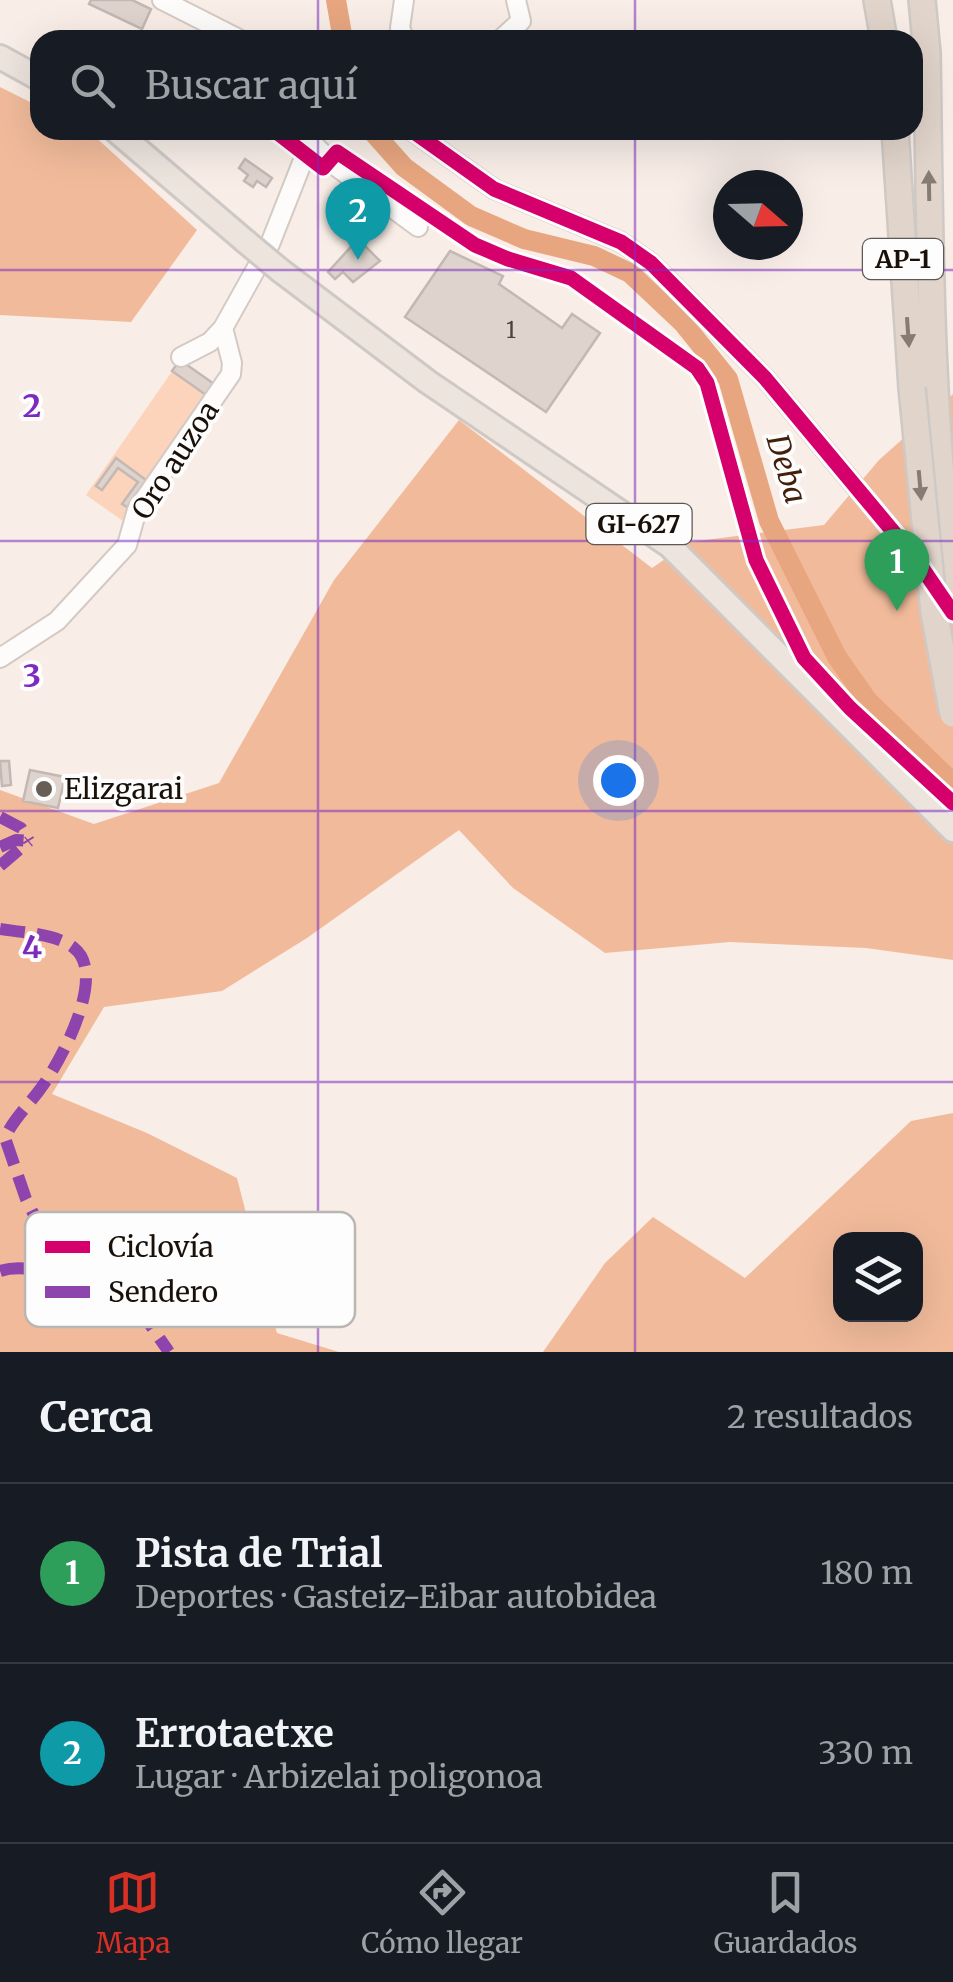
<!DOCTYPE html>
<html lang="es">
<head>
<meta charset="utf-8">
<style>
	:root { --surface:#171b24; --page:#242831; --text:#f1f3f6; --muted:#9ea1a6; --line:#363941; --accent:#d93025 }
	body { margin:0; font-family:Merriweather,serif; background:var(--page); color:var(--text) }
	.controls { position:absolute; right:30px; bottom:30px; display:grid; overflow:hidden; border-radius:20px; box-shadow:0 10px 40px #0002 }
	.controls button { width:90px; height:90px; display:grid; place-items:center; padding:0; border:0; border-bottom:2px solid var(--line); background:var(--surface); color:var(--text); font:50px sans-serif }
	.compass { position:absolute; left:713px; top:170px; width:90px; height:90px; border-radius:50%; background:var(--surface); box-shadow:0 10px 40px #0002; rotate:110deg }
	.you { position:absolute; left:618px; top:780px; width:35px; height:35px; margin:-25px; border:8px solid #fff; border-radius:50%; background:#1a73e8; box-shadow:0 0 0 15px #1a73e833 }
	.badge { display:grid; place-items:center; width:65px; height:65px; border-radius:50%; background:var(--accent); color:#fff; font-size:32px; font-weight:700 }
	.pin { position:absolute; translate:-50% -82px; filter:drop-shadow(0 2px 5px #0008) }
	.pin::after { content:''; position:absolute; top:52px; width:35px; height:30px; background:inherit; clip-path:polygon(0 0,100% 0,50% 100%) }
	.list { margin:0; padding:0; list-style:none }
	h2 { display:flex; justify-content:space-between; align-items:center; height:130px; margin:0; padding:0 40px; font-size:42px }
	h2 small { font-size:32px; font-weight:400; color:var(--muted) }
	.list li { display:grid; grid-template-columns:65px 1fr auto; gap:30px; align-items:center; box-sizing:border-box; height:180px; padding:0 40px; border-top:2px solid var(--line) }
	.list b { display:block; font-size:38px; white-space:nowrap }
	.list p { margin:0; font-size:32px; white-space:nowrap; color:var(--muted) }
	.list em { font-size:32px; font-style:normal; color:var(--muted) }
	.icon { flex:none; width:55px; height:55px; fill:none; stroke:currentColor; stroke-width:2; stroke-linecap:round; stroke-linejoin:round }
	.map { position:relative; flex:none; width:953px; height:1352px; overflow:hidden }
	.search { position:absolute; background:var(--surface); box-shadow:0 10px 40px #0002; left:30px; right:30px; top:30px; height:110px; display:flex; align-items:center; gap:25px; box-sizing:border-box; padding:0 35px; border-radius:30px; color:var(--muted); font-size:38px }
	.sheet { height:490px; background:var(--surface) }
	nav { display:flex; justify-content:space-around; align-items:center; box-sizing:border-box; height:140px; border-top:2px solid var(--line); background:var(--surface); font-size:28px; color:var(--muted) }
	nav a { display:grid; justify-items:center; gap:5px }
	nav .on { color:var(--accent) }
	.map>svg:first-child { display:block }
	.green { fill:#fcd3bb }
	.forest { fill:#f1bb9b; fill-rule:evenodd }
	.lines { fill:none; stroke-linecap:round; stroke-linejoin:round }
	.river { stroke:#e7a67f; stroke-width:20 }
	.building { fill:#ded3cd; stroke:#c3b8b3; stroke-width:2.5 }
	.minor-casing { stroke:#d4cac4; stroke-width:22 }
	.major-casing { stroke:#cfc9c5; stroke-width:28 }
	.highway-casing { stroke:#cfc9c5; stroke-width:30 }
	.minor { stroke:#fefcfb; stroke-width:18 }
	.major { stroke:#ede4de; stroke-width:22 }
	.highway { stroke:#e1d4ca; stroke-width:25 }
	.major-bridge-casing { stroke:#cfc9c5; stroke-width:28; stroke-linecap:butt }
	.highway-bridge-casing { stroke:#cfc9c5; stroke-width:30; stroke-linecap:butt }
	.major-bridge { stroke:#ede4de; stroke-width:22 }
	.highway-bridge { stroke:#e1d4ca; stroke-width:25 }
	.quiet { stroke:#8e44ad; stroke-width:12; stroke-dasharray:25 12; stroke-linecap:butt }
	.cycleway-casing { stroke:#fdfdfd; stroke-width:21 }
	.cycleway { stroke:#d6006c; stroke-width:15 }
	.oneway { fill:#877c74 }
	.grid { fill:none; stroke:#7b2cbf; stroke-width:2.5; stroke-opacity:0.55 }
	.poi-dot { fill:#685d57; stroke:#fdfdfd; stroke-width:4 }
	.labels { text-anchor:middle; stroke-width:8; stroke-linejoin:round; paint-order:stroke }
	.number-label { font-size:22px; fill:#4d433d }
	.shield { fill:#fdfdfd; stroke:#5e5753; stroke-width:2.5 }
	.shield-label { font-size:25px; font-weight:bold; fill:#1a100a }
	.street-label { font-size:28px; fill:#1a100a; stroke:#fdfdfd }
	.poi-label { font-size:28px; fill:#1a100a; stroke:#fdfdfd; text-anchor:start }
	.water-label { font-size:30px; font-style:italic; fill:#432009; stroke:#fdfdfd }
	.key { fill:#fdfdfd; stroke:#b9b6b4; stroke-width:2.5 }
	.key-label { font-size:28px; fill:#1a100a }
	.grid-label { font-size:32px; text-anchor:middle; font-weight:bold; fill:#7b2cbf; stroke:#fdfdfd; stroke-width:8; stroke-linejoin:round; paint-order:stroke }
</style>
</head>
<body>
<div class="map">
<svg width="953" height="1352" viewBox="0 0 953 1352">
	<rect width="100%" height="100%" fill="#f8ede7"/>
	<!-- green -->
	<path class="green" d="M 180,360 L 217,386 L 123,521 L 86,495 Z"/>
	<!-- forest -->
	<path class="forest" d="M 0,87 L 40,107 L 40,130 L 90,132 L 197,230 L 131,322 L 0,315 Z
		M 953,394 L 953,960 L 866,948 L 730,942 L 605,953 L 513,888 L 459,830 L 307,938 L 222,991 L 104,1007 L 52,1094 L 147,1133 L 237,1178 L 277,1333 L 339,1352 L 0,1352 L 0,790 L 94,824 L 219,783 L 334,580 L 459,420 L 652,568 L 690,542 L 824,525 L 879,460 Z
		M 953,1113 L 953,1352 L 543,1352 L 605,1263 L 653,1217 L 745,1278 L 911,1121 ZM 840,1240 L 916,1240 L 916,1314 L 840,1314 Z"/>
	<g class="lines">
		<!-- river -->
		<path class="river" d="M 336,0 L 343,40
			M 371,130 L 404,167 L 471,216 L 524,239 L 594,256 L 630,273 L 683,323 L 728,379 L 769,521 L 837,657 L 868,701 L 953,783"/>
	</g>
	<!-- building -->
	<path class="building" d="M 91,0 L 132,0 L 151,9 L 142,29 L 89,4 Z
		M 245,159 L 272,178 L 266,187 L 257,181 L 253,187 L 244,181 L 248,175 L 239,168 Z
		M 358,239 L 380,261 L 353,282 L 343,272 L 335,279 L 328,272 Z
		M 450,251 L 503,276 L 499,284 L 562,328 L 572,314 L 600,333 L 546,412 L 405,317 Z
		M 180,360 L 217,386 L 209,397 L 172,371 Z
		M 116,458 L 146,480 L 127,507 L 122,504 L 138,482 L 118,468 L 102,490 L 96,486 Z
		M 0,761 L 9,761 L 11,785 L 2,786 Z
		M 30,770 L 65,777 L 58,808 L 23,801 Z"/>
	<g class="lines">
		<defs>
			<path id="minor" d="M 162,0 L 241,40
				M 404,0 L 400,28 L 405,40
				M 500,40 L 521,21 L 516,0
				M 411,130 L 494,189 L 621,242 L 651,263 L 765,378 L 916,559 L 953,613
				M 311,142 L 338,168 L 418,227
				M 181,357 L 210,342 L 223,328 L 270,244 L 315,130
				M 0,658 L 57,621 L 127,545 L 137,510 L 231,374 L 232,363 L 223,328"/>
			<path id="major" d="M 0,57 L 40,79
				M 115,130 L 245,241
				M 281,271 L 428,382 L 670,546 L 953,830"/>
			<path id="highway" d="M 877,0 L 884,40
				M 922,0 L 927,53 C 930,232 929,412 953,589
				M 895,130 L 912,388"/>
		</defs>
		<!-- minor casing -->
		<use href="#minor" class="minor-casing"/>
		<!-- major casing -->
		<use href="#major" class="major-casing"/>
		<!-- highway casing -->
		<use href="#highway" class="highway-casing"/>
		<!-- minor -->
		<use href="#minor" class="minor"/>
		<!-- major -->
		<use href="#major" class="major"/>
		<!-- highway -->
		<use href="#highway" class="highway"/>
		<defs>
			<path id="major-bridge" d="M 245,241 L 281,271"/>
			<path id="highway-bridge" d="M 912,388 L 934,612 L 953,714"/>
		</defs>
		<!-- major-bridge casing -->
		<use href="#major-bridge" class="major-bridge-casing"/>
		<!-- highway-bridge casing -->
		<use href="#highway-bridge" class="highway-bridge-casing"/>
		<!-- major-bridge -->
		<use href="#major-bridge" class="major-bridge"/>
		<!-- highway-bridge -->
		<use href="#highway-bridge" class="highway-bridge"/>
		<!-- quiet -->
		<path class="quiet" d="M 0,817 L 21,828 L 29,841
			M 0,847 L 16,840 L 29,841
			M 0,866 L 29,841
			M 0,929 C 24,933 55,933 74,948 C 108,974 61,1061 41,1088 C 29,1105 13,1119 5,1138 L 26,1199 L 47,1241 L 95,1269 L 140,1310 L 169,1352
			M 0,1271 C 42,1257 105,1299 140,1321"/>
		<defs>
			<path id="cycleway" d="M 274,130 L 323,168 L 337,152 L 475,245 L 508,259 L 571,278 L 697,368 L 707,383 L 756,560 L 804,658 L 850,708 L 953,803
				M 411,130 L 494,189 L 621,242 L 651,263 L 765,378 L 916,559 L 953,613"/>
		</defs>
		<!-- cycleway casing -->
		<use href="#cycleway" class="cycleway-casing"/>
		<!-- cycleway -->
		<use href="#cycleway" class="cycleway"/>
	</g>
	<!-- one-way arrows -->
	<defs><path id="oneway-solid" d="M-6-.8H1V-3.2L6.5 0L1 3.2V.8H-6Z" transform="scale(2.5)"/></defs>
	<g class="oneway">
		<use href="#oneway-solid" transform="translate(929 186) rotate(-91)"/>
		<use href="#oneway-solid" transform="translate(908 332) rotate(86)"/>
		<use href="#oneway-solid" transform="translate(920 485) rotate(85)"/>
	</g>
	<!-- grid -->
	<path class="grid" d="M 318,0 L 318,40M 635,0 L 635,40M 318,130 L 318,1352M 635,130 L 635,1352M 0,270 L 953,270M 0,541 L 953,541M 0,811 L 953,811M 0,1082 L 953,1082"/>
	<!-- markers -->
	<circle class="poi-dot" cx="44" cy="789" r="10"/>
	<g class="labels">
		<!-- number labels -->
		<g class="number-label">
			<text x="511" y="338">1</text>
		</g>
		<!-- shield labels -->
		<g class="shield">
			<rect x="863" y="239" width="80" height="40" rx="8"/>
			<rect x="586.5" y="504" width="105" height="40" rx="8"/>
		</g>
		<g class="shield-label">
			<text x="903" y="268">AP-1</text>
			<text x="639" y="533">GI-627</text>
		</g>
		<!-- street labels -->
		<g class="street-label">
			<text transform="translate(175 460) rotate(-57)" y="10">Oro auzoa</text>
		</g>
		<!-- poi labels -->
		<g class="poi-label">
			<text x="64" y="799">Elizgarai</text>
		</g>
		<!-- water labels -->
		<g class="water-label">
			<text transform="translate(786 469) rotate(73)" y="10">Deba</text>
		</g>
	</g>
	<!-- legend -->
	<rect x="25" y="1212" width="330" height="115" rx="15" class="key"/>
	<rect x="45" y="1241" width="45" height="12" fill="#d6006c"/>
	<rect x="45" y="1286" width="45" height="12" fill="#8e44ad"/>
	<g class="key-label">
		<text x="108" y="1257">Ciclovía</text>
		<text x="108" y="1302">Sendero</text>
	</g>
	<g class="grid-label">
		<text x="32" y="417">2</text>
		<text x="32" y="687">3</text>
		<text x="32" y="958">4</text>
	</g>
</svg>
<div class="controls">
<button><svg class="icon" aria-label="layers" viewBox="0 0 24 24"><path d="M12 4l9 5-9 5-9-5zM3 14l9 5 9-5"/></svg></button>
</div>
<svg class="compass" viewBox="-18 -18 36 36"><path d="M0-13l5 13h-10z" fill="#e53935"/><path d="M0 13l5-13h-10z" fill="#9ea1a6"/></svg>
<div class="you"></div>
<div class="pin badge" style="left:897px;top:611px;background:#2e9e5b">1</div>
<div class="pin badge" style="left:358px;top:260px;background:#0f9aa8">2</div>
<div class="search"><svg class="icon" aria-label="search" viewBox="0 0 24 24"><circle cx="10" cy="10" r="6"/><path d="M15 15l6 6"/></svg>Buscar aquí</div>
</div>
<section class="sheet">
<h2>Cerca<small>2 resultados</small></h2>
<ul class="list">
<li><span class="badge" style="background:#2e9e5b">1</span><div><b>Pista de Trial</b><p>Deportes · Gasteiz-Eibar autobidea</p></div><em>180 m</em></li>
<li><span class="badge" style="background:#0f9aa8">2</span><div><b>Errotaetxe</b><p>Lugar · Arbizelai poligonoa</p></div><em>330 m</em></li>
</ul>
</section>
<nav>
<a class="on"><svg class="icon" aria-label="map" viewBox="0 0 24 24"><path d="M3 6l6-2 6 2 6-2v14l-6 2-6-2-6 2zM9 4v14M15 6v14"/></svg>Mapa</a>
<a><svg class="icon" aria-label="directions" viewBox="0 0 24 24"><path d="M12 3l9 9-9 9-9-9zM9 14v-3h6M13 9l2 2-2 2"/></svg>Cómo llegar</a>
<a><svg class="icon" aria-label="saved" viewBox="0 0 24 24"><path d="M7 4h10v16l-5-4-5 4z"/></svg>Guardados</a>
</nav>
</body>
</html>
